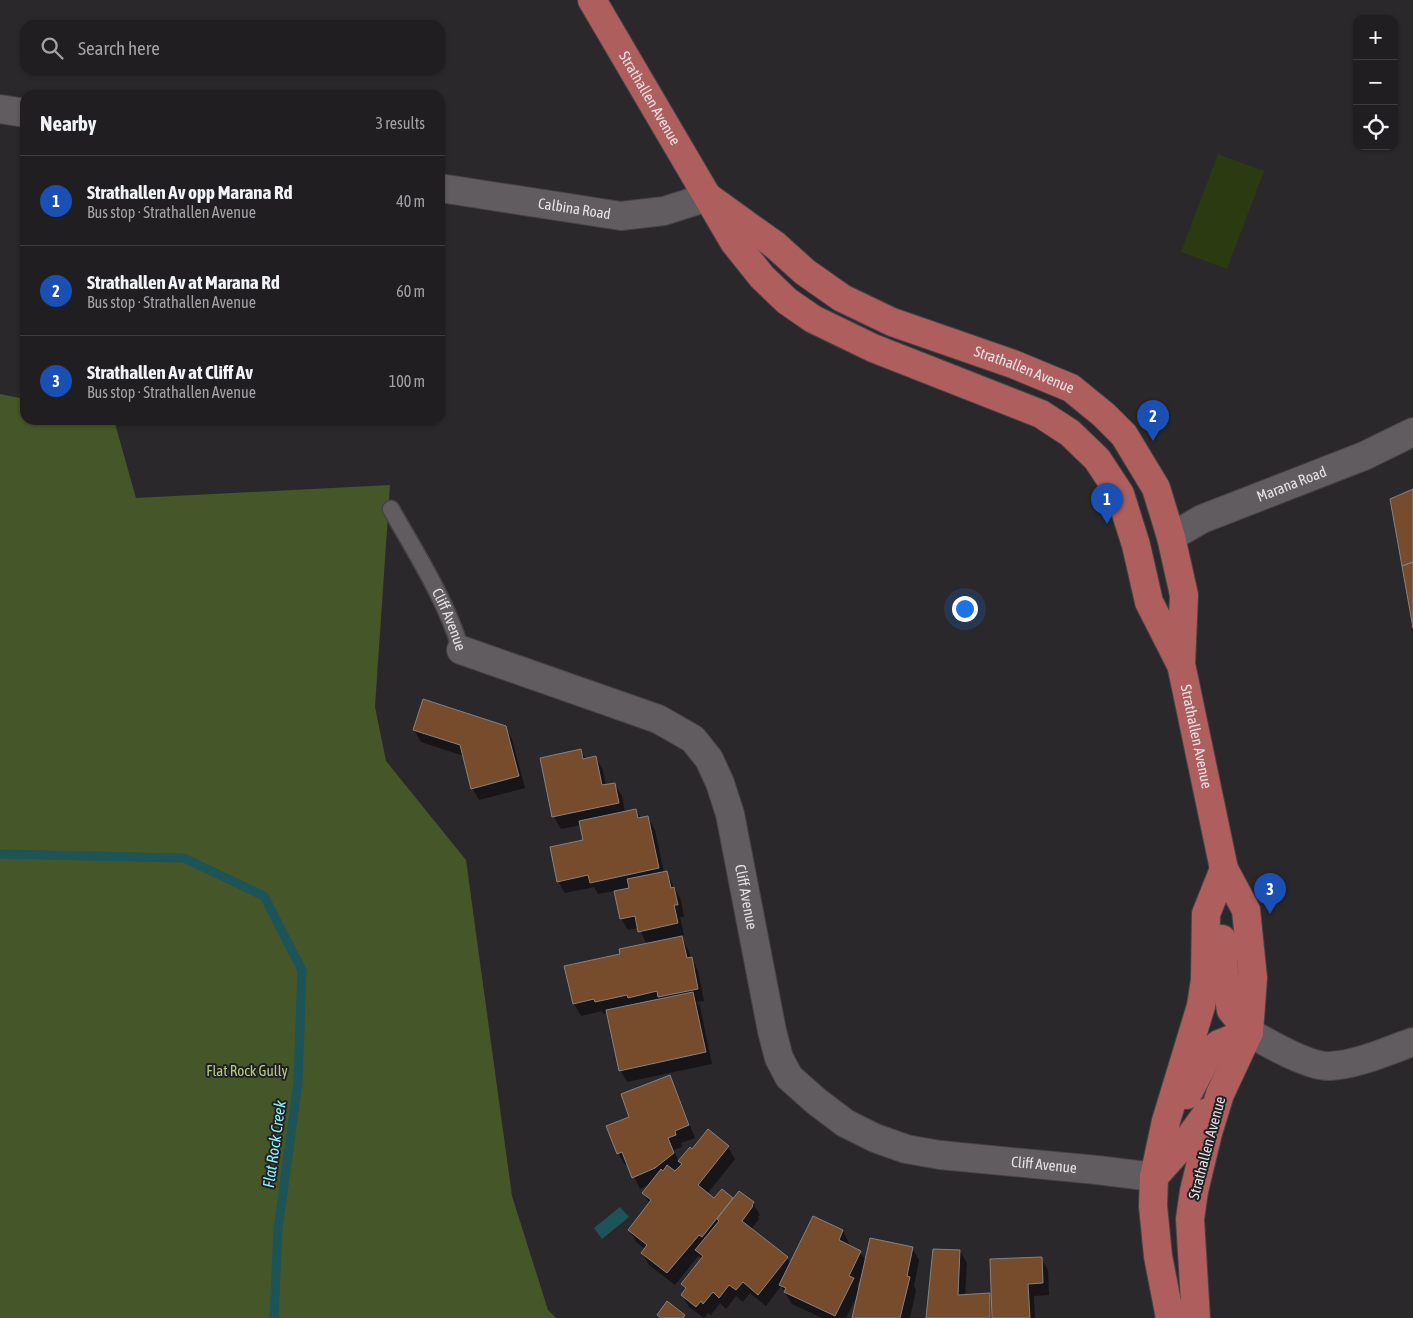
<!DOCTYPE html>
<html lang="en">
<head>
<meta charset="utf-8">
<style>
	:root { --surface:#201e21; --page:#2d2b2e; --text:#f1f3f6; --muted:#a2a2a5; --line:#3d3c3f; --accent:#1a73e8 }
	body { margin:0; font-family:"Asap Condensed",sans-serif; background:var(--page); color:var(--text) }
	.controls { position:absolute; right:15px; top:15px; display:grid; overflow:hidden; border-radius:10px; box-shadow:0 1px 4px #0004 }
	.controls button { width:45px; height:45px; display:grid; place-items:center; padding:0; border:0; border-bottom:1px solid var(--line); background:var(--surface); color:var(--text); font:25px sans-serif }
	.you { position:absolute; left:964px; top:608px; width:18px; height:18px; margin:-12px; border:4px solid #fff; border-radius:50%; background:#1a73e8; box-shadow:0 0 0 8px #1a73e833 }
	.badge { display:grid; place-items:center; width:32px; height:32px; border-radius:50%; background:var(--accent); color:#fff; font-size:16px; font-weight:700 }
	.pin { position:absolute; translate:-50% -41px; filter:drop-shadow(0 1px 2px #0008) }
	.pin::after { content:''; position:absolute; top:26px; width:18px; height:15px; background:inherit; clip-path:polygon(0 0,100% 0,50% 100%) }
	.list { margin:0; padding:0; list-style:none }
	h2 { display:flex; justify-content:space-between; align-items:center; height:65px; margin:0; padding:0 20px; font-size:21px }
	h2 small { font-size:16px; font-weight:400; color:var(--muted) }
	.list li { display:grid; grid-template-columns:32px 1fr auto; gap:15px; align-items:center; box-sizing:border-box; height:90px; padding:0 20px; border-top:1px solid var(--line) }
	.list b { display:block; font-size:19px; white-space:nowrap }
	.list p { margin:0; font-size:16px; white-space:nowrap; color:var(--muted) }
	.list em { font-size:16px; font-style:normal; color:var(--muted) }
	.icon { flex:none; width:28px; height:28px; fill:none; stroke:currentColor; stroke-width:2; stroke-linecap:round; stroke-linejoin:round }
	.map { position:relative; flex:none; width:1413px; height:1318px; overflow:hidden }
	.search { position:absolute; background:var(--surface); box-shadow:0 1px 4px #0004; left:20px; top:20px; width:425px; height:55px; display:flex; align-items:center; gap:12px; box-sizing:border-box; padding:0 18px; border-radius:15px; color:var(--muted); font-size:19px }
	.panel { position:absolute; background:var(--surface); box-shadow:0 1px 4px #0004; left:20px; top:90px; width:425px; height:335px; border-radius:15px }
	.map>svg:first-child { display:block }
	.green { fill:#2b3a11 }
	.forest { fill:#455628 }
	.water { fill:#1c5458 }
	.shadow { fill:#0007; fill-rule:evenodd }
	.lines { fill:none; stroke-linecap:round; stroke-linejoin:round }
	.stream { stroke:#1c5458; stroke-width:9 }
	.building { fill:#764c2d; stroke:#87827f }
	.service-casing { stroke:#464346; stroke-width:19 }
	.minor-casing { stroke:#464346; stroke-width:30 }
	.primary-casing { stroke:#464346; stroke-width:30 }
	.service { stroke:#605c60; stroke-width:16 }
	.minor { stroke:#605c60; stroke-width:28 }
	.primary { stroke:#af5e5e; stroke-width:28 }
	.labels { text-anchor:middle; stroke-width:4; stroke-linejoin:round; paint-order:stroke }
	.street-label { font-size:15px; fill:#e4e2e4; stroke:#221f22 }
	.park-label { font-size:15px; fill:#b0ce85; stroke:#221f22 }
	.water-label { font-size:16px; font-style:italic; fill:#87f5fd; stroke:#221f22 }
</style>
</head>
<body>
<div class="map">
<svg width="1413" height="1318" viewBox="0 0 1413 1318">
	<rect width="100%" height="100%" fill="#2b282c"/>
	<!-- green -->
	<path class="green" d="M 1218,154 L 1264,171 L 1227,269 L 1181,252 Z"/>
	<!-- forest -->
	<path class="forest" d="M 0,394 L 25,399 L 25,420 L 114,420 L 136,498 L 390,485 L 375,707 L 386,761 L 466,860 L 512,1196 L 548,1310 L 556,1318 L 0,1318 Z"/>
	<!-- water -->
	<path class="water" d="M 620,1207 L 629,1217 L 602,1239 L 594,1228 Z"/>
	<!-- shadow -->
	<path class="shadow" d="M 505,727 L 512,739 L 525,788 L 479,800 L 472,788 L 464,756 L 421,742 L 414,730 Z
		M 581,751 L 586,760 L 596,758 L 603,770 L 606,786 L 615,784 L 622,796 L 625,812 L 636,810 L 641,819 L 648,818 L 655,830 L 664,873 L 666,872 L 681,900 L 684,917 L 680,917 L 684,935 L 681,935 L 698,971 L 704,1001 L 697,1002 L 700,1006 L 712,1064 L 627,1082 L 620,1070 L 608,1013 L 603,1014 L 602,1011 L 581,1016 L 574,1004 L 622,955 L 647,945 L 639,928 L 628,930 L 621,918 L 615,891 L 598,894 L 594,887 L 565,893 L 558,881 L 584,841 L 581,825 L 561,829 L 554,817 L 541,759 Z
		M 669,1077 L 676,1089 L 695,1138 L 681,1143 L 682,1147 L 674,1150 L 679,1162 L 690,1148 L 692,1150 L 708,1131 L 728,1147 L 735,1159 L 707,1194 L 714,1200 L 722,1191 L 733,1200 L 753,1203 L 760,1215 L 758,1217 L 759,1219 L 751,1229 L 787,1258 L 791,1264 L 813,1218 L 843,1231 L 849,1243 L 848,1246 L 860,1252 L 866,1261 L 912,1248 L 919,1260 L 914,1286 L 916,1290 L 910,1318 L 853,1318 L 857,1296 L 846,1318 L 822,1318 L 792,1304 L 781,1286 L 766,1306 L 750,1293 L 743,1302 L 736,1296 L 726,1309 L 720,1303 L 711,1315 L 708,1313 L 704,1318 L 689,1307 L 682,1295 L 686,1290 L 683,1284 L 702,1260 L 699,1255 L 675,1285 L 649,1265 L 642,1253 L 645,1249 L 636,1242 L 629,1230 L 650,1204 L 643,1193 L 649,1185 L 640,1189 L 628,1164 L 625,1165 L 618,1153 L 631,1118 ZM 681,1164 L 682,1165 L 675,1173 L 673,1171 ZM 862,1275 L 859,1291 L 857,1286 Z
		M 960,1251 L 967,1263 L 965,1296 L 989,1295 L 992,1301 L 1041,1258 L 1048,1270 L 1049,1295 L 1034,1296 L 1035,1318 L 927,1318 Z"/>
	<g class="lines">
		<!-- stream -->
		<path class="stream" d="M 0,854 L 184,858 L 264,896 L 302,970 L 298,1082 L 278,1229 L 274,1318"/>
	</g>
	<!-- building -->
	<path class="building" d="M 1413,489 L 1413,562 L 1402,566 L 1390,499 Z
		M 1413,562 L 1413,628 L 1402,566 Z
		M 423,699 L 506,726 L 519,776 L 471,789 L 460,745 L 413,730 Z
		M 581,749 L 583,759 L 596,756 L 602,785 L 615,783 L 619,803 L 552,817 L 540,758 Z
		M 636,809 L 638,818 L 648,816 L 659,868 L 590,883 L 588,875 L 557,882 L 550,847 L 583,840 L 579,821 Z
		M 667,871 L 671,888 L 674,887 L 678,905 L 674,905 L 678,923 L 638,932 L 635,916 L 620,919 L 614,891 L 629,888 L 627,879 Z
		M 682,936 L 687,958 L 692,957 L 698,989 L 658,997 L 657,991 L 628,998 L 627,995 L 595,1002 L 594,999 L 573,1004 L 564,966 L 620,954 L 619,949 Z
		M 693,992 L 706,1052 L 619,1071 L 606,1010 Z
		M 670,1075 L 689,1125 L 675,1131 L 676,1135 L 668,1138 L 674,1153 L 655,1168 L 632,1178 L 622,1152 L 617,1154 L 606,1126 L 629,1117 L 621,1094 Z
		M 708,1129 L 729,1146 L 698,1185 L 714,1198 L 722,1189 L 733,1198 L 702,1237 L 699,1235 L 667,1273 L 641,1253 L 647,1245 L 628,1230 L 651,1200 L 642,1193 L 661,1169 L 663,1171 L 667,1165 L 675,1171 L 682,1164 L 678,1161 L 690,1147 L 692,1149 Z
		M 739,1191 L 754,1202 L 752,1205 L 753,1206 L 742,1221 L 788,1257 L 758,1295 L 743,1282 L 736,1290 L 729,1285 L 719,1298 L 713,1292 L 703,1304 L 701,1301 L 696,1307 L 681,1295 L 686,1288 L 681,1284 L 703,1256 L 695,1250 L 719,1221 L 717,1219 Z
		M 813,1216 L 843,1230 L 839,1240 L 861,1251 L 849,1276 L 854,1278 L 835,1316 L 784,1292 L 786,1288 L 779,1285 Z
		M 870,1238 L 913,1247 L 907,1276 L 910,1277 L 900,1318 L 852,1318 Z
		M 933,1249 L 960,1250 L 958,1295 L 990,1293 L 990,1318 L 926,1318 Z
		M 1042,1257 L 1043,1283 L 1028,1284 L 1030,1318 L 992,1318 L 990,1259 Z
		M 667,1301 L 685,1315 L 683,1318 L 661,1318 L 657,1315 Z"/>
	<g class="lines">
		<defs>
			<g id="service">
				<path id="s1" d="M 391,509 C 417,555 446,600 461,650"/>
			</g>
			<g id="minor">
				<path d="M 0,109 L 25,113"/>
				<path id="s2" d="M 440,188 L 621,216 L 664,211 L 708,197"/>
				<path id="s3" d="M 1171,537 L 1202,519 L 1364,456 L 1413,432"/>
				<path id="s4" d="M 461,650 L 658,719 L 693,739 L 709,759 L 720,783 L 730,814 L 772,1031 L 779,1058 L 789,1077 L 816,1101 L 845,1123 L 875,1138 L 906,1149 L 940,1155 L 1097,1170 L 1154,1177"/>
				<path d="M 1249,1032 C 1267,1043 1311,1068 1331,1066 C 1359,1064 1387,1051 1413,1042"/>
			</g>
			<g id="primary">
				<path id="s5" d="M 592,0 L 734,242 L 762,277 L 787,301 L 813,319 L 873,348 L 1041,414 L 1070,433 L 1097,459 L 1120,494 L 1136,545 L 1149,602 L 1180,663"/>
				<path id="s6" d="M 708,197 L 775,245 L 805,272 L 842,298 L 892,322 L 1013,364 L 1071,388 L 1104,415 L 1124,435 L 1156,488 L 1171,537 L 1184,595 L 1181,664 L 1224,869 L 1246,910 L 1253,978 L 1249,1032 L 1220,1094 L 1208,1133 L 1194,1191 L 1190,1219 L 1196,1318"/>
				<path d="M 1222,939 L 1224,971 L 1231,1010 L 1249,1032"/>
				<path d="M 1187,1095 L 1210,1051 L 1219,1044 L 1249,1032"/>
				<path d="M 1154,1177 L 1189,1138 L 1208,1112"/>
				<path d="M 1170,1318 L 1158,1256 L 1153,1206 L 1154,1177 L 1166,1121 L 1201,1006 L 1205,980 L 1206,914 L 1224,869"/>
			</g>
		</defs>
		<!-- service casing -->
		<use href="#service" class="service-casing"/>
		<!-- minor casing -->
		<use href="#minor" class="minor-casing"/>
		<!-- primary casing -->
		<use href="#primary" class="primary-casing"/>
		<!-- service -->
		<use href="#service" class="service"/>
		<!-- minor -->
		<use href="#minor" class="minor"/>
		<!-- primary -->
		<use href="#primary" class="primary"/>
	</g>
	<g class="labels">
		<!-- street labels -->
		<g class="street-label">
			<text dy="5" stroke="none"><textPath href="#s5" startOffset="114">Strathallen Avenue</textPath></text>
			<text dy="5" stroke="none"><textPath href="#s2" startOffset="136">Calbina Road</textPath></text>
			<text dy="5" stroke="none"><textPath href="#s6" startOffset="364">Strathallen Avenue</textPath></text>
			<text dy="5" stroke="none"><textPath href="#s3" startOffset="132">Marana Road</textPath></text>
			<text dy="5" stroke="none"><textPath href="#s1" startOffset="125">Cliff Avenue</textPath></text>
			<text dy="5" stroke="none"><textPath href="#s6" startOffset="801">Strathallen Avenue</textPath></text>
			<text dy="5" stroke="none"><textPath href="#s4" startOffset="418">Cliff Avenue</textPath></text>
			<text transform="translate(1207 1148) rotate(-75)" y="5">Strathallen Avenue</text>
			<text dy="5" stroke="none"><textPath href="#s4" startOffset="882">Cliff Avenue</textPath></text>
		</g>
		<!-- park labels -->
		<g class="park-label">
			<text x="247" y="1076">Flat Rock Gully</text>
		</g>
		<!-- water labels -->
		<g class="water-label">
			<text transform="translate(274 1144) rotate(-82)" y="6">Flat Rock Creek</text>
		</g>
	</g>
</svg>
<div class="controls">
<button>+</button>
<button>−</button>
<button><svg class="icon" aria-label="locate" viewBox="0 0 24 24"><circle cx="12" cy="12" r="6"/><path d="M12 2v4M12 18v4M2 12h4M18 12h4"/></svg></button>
</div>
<div class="you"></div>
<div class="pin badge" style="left:1107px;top:524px;background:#1a4fb4">1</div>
<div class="pin badge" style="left:1153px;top:441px;background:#1a4fb4">2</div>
<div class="pin badge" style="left:1270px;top:914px;background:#1a4fb4">3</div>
<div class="search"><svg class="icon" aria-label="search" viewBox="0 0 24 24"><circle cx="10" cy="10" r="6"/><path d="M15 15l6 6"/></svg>Search here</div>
<section class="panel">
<h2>Nearby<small>3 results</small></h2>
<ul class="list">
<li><span class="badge" style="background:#1a4fb4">1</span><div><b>Strathallen Av opp Marana Rd</b><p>Bus stop · Strathallen Avenue</p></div><em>40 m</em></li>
<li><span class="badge" style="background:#1a4fb4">2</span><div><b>Strathallen Av at Marana Rd</b><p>Bus stop · Strathallen Avenue</p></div><em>60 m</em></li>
<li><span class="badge" style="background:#1a4fb4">3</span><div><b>Strathallen Av at Cliff Av</b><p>Bus stop · Strathallen Avenue</p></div><em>100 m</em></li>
</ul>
</section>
</div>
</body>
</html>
